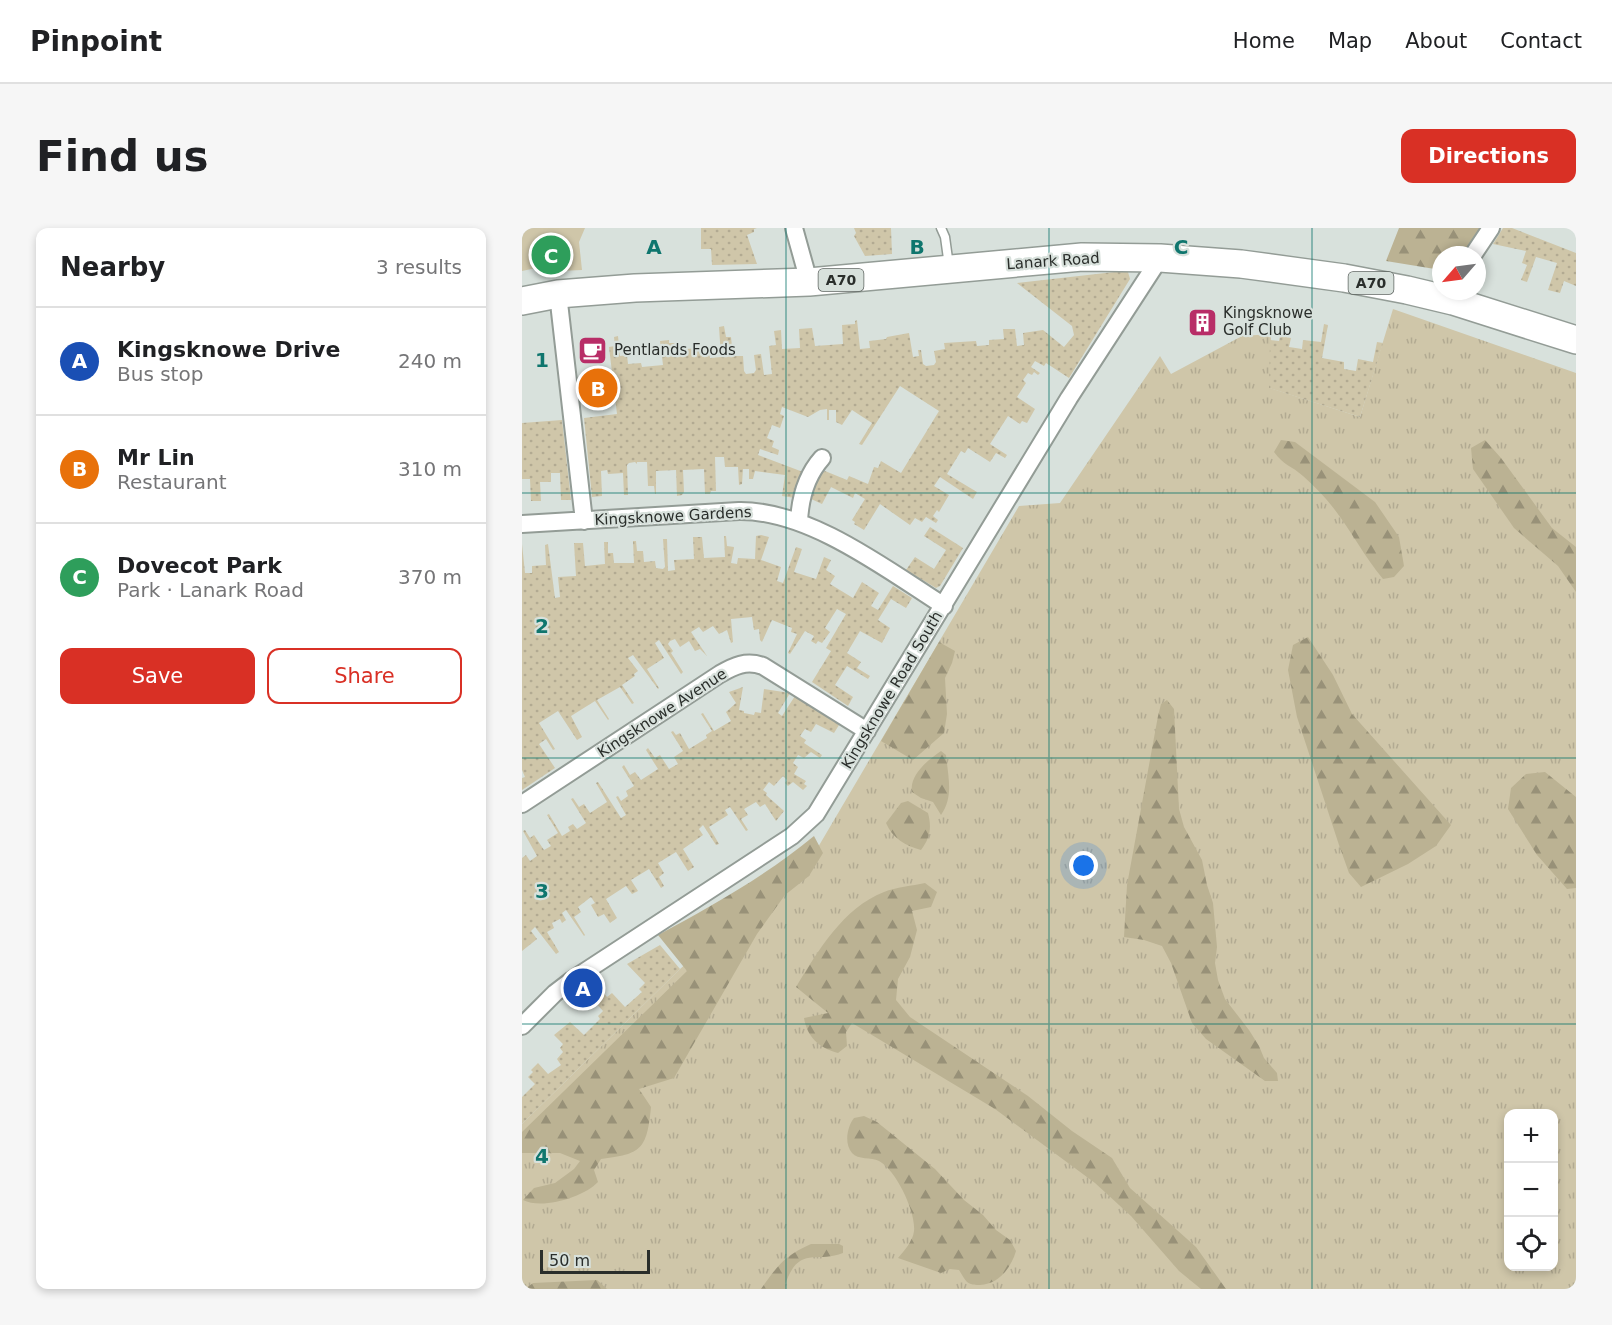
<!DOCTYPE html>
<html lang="en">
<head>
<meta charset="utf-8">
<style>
	:root { --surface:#fff; --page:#f6f6f6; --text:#202124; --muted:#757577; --line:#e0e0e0; --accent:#d93025 }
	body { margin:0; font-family:"DejaVu Sans",sans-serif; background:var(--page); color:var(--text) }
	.controls { position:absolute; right:18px; bottom:18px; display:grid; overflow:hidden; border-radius:12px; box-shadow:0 3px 9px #0003 }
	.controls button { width:54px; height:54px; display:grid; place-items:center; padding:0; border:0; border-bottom:2px solid var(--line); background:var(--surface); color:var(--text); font:30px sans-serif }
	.compass { position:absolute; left:910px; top:18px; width:54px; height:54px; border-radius:50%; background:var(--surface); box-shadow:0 3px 9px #0003; rotate:242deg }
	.scale { position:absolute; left:18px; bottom:15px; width:110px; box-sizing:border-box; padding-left:6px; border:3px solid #2a2e2b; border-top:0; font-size:16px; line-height:21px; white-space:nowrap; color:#2a2e2b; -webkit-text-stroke:4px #d8e1dc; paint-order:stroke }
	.you { position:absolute; left:562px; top:638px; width:21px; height:21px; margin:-15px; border:4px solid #fff; border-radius:50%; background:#1a73e8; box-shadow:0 0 0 9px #1a73e833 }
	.badge { display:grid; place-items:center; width:39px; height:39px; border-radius:50%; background:var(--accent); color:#fff; font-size:20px; font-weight:700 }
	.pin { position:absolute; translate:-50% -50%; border:3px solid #fff; box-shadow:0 2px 6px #0006 }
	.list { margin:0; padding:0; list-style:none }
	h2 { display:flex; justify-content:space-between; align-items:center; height:78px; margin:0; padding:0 24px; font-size:26px }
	h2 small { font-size:20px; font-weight:400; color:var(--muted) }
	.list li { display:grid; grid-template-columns:39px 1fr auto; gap:18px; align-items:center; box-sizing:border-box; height:108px; padding:0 24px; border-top:2px solid var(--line) }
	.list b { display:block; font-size:22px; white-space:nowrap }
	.list p { margin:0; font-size:20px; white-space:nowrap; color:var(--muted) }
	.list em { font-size:20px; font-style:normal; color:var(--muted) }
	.actions { display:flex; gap:12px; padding:18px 24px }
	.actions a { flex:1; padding:14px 0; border:2px solid var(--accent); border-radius:12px; text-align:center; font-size:21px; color:var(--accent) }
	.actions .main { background:var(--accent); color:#fff }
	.icon { flex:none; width:33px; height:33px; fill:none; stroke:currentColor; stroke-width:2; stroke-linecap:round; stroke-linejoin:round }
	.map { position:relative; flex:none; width:1054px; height:1061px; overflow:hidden; border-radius:12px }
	header { display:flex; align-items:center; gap:36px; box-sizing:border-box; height:84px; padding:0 30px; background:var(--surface); border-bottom:2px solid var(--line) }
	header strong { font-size:28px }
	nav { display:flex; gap:33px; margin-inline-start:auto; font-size:21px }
	.intro { display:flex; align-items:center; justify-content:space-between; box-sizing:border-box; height:144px; padding:0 36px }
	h1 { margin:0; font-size:42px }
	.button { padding:15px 27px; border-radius:12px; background:var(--accent); color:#fff; font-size:21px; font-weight:700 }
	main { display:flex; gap:36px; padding:0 36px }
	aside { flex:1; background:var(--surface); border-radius:12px; box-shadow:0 3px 9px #0003 }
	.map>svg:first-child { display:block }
	.grass { fill:url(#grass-tufts); fill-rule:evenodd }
	.forest { fill:url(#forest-firs) }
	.park { fill:#cfc6a9 }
	.garden { fill:url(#garden-dots) }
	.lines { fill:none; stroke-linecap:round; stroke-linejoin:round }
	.lane-casing { stroke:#939c96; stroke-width:11 }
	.street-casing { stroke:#939c96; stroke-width:20 }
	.primary-casing { stroke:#939c96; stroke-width:30 }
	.lane { stroke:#fff; stroke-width:8 }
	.street { stroke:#fff; stroke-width:16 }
	.primary { stroke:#fff; stroke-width:27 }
	.grid { fill:none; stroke:#0f766e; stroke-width:1.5; stroke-opacity:0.55 }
	.labels { text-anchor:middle; stroke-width:4.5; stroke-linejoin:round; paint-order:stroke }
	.shield { fill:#d8e1dc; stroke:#5e6460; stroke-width:1.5 }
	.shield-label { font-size:14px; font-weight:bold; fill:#2a2e2b }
	.street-label { font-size:15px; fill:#2a2e2b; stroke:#d8e1dc }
	.poi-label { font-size:15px; fill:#2a2e2b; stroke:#d8e1dc; text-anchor:start }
	.grid-label { font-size:20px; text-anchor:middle; font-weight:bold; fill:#0f766e; stroke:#d8e1dc; stroke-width:4.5; stroke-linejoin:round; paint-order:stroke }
</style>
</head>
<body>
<header>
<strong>Pinpoint</strong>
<nav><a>Home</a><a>Map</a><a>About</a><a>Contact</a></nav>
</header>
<div class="intro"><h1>Find us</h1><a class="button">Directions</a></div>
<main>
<aside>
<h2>Nearby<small>3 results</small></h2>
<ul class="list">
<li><span class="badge" style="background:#1a4fb4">A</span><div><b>Kingsknowe Drive</b><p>Bus stop</p></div><em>240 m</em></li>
<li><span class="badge" style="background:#e8710a">B</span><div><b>Mr Lin</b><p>Restaurant</p></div><em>310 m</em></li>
<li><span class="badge" style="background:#2e9e5b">C</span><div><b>Dovecot Park</b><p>Park · Lanark Road</p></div><em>370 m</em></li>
</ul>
<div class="actions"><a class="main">Save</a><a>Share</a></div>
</aside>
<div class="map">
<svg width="1054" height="1061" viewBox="0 0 1054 1061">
	<defs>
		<pattern id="grass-tufts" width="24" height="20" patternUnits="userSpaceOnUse" patternTransform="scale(1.5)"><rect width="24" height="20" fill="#cfc6a9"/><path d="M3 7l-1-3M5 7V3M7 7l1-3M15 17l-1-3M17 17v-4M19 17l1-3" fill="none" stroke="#b2aa92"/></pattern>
		<pattern id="forest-firs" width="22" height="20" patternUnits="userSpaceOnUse" patternTransform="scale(1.5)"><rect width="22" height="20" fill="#bbb293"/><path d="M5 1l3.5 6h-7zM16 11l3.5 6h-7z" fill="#989178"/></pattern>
		<pattern id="garden-dots" width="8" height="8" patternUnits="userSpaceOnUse" patternTransform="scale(1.5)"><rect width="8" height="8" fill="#cfc6a9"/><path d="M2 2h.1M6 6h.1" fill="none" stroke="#b2aa92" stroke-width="1.8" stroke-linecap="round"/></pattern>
	</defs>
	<rect width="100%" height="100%" fill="#d8e1dc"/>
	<!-- grass -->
	<path class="grass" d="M 871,81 L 1054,145 L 1054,1061 L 0,1061 L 0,896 L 158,741 L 292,626 L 497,278 L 538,275 L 638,128 L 649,146 L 720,108 L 749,106 L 748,160 L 838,189 ZM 987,886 L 1032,886 L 1032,1038 L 987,1038 Z"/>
	<!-- forest -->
	<path class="forest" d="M 877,0 L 958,0 L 941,27 L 919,27 L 919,42 L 864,33 Z
		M 759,212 L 773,214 L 853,274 L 877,309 L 882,338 L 872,349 L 861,351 C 840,326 826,296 804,271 C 797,263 789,255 781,248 C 770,238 761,237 752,224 Z
		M 963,212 L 979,230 L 1030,300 L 1054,319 L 1054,364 L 1036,338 L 992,300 L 951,241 L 949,220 Z
		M 786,409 L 811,447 L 830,486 L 929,597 L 914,618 L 886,636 L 839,659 L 827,645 L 817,617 L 775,489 L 766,442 L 771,417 Z
		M 417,414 L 433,423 L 430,435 L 423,450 L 425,486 L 422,505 L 391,532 L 359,513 Z
		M 645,472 L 652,481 L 657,581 L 662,599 L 680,632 L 685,657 L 691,675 L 695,719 L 693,735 L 696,752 L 703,771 L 727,802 L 737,818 L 742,830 L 755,845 L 756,853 L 743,853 L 684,811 L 670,795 L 649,735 L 640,718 L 622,712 L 602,709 L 605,657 L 636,488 L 639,476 Z
		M 419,523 L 424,527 C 426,548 432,569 419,587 L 411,574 L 399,570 L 390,564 C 387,547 406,532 419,523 Z
		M 1023,544 L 1054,569 L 1054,660 L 1045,661 L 1015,627 L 986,581 L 989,560 L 1004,546 Z
		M 386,573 L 406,585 C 410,600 408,610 399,622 C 384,618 370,610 364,595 L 379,575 Z
		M 292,608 L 301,625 L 287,648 L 263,667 L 235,706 L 152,850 L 117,861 L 129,879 C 125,922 119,926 79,931 L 72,942 L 76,954 C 62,969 20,982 1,972 L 12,960 L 33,955 L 52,941 L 58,933 L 38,925 L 0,925 L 0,904 L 165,743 L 136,707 C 190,678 245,647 292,608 Z
		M 403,655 L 415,664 L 409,679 L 390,683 L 395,702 L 388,729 L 376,751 L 374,772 L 388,789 L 506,868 L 550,903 L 590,930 L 608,960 L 674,1019 L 704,1061 L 679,1061 L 657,1043 L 609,988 L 573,955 L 473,881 L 330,795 L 324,804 L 325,818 L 316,825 C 297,820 285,809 282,790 L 306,785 L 274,759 C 296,723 321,680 362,664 C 374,659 390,658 403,655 Z
		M 342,888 L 355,894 L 413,941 L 442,972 L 461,987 L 474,1002 L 488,1012 L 494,1023 C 489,1040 477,1056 458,1057 C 454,1057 449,1057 445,1054 C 442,1051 439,1045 437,1042 L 428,1041 L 419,1045 L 376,1030 C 382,1023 391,1013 392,1003 C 394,984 374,942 357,933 C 349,929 336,932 330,925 C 322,916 325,899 332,890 Z
		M 289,1016 L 317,1016 L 321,1018 L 321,1025 C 294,1036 277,1016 263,1057 L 264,1061 L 239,1061 C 256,1037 262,1028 289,1016 Z
		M 75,1052 L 85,1061 L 3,1061 L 11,1055 Z"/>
	<!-- park -->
	<path class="park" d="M 0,0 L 63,0 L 57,14 L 60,42 L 38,43 L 19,39 L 0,43 Z"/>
	<!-- garden -->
	<path class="garden" d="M 179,0 L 235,0 L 232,1 L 232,4 L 225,7 L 235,36 L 190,37 L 189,21 L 179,21 Z
		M 332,0 L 369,0 L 370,26 L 343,28 L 332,8 L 334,5 Z
		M 981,0 L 990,0 L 1054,25 L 1054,58 L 1042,53 L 1038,65 L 1026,62 L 1035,35 L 1014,29 L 1005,54 L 999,52 L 1005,37 L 1000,35 L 1004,23 L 971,16 Z
		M 601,43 L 606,44 L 608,51 L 547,150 L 524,135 L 522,138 L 513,133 L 509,139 L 518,145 L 516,147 L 512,144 L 510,147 L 506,145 L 501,152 L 504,155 L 495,169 L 513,181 L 505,195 L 500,193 L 498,196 L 486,188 L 468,216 L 485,227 L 483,230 L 474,225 L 468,234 L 446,220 L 443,225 L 439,223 L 425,246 L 455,264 L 451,271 L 418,249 L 412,258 L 427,267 L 417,284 L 415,282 L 411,288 L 416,292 L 414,295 L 404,289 L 400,294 L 393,290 L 388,297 L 358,276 L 342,302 L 332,296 L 333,294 L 330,292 L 343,271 L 333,265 L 331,270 L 309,259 L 300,276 L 287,270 C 289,261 294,248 303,243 L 325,252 L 327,248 L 346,256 L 352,239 L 356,240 L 359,233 L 379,245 L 417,183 L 378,158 L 340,217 L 337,216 L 350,195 L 330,182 L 320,197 L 314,194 L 314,182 L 307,182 L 307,192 L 305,192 L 305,181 L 298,182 L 286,189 L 260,179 L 258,186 L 262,188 L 258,200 L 250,197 L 245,210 L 252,213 L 250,219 L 257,222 L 256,227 L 238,221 L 236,227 L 281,244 L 273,270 L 260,268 L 263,247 L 233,243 L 231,251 L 227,251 L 227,241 L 221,241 L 220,256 L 217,257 L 216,239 L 203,239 L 202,229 L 193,229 L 194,263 L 189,263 L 188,266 L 183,266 L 182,241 L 161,242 L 162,264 L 160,267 L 155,268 L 154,242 L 134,243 L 134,266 L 133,266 L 132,258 L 126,258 L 125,234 L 115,234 L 115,236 L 113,234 L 107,235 L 105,237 L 106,267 L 102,267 L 101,245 L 86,246 L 85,242 L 79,243 L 80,268 L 70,269 L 62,190 L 95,186 L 87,119 L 93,118 L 92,109 L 96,108 L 98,128 L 105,127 L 106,136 L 119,135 L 120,139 L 141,137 L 138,113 L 147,112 L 147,115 L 154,115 L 156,127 L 161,127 L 161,121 L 186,120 L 188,130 L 199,129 L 197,99 L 202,98 L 204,109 L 209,109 L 211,128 L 221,128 L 222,143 L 224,146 L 232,145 L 234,142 L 232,127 L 239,126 L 242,147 L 250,146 L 247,118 L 254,117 L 252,103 L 259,102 L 260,121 L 278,120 L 277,101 L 290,100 L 293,118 L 321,116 L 320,97 L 333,96 L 333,93 L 335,92 L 338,121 L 348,120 L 347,113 L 364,111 L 365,109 L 387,105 L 391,129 L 397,128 L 396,122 L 399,122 L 401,136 L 404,138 L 412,137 L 414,134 L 412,123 L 423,121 L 422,115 L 454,113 L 455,118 L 467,117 L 467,112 L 482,111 L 481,101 L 493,101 L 495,118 L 502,117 L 501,105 L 521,102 L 542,119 L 552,107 L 550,98 L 495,55 Z
		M 802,96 L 806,97 L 800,130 L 822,134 L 822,141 L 834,143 L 836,131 L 851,134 L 855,114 L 861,115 L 838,189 L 747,160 L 748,112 L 757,113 L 758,108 L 769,110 L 767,119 L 780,121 L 781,112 L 799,114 Z
		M 40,192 L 49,272 L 39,272 L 38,245 L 29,245 L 29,254 L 18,254 L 19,273 L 9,273 L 8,251 L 0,251 L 0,195 Z
		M 408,299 L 441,320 L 418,358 L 414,360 L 384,342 L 393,329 L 412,341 L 424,322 L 402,308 Z
		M 239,307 L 247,309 L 239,332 L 259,339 L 255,353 L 261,355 L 274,319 L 280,321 L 272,344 L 294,351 L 302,329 L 309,332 L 304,342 L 313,348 L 308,356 L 331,370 L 340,354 L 357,365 L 349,378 L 356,382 L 371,358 L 390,370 L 384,380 L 369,371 L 356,392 L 368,400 L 360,415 L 338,403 L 325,425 L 339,434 L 335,440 L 348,448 L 346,451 L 325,438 L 313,457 L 331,469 L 326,478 L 290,454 L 309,423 L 304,420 L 324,386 L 315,381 L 303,400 L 308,404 L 300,415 L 296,413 L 294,416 L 289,413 L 292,408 L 283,403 L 268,426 L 266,425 L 275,406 L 269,404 L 270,400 L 250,392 L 240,414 L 238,412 L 237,401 L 232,402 L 230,389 L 209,391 L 211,414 L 209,415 L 205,402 L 197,406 L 191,398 L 181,404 L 177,399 L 169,404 L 185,428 L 178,421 L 173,423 L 167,413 L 158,419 L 153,411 L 148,413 L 146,416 L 151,423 L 149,425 L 161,444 L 159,446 L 137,412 L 133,415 L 142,430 L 125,441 L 137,460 L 136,461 L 111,427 L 106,430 L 116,443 L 112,446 L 113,448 L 100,457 L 112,475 L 110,476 L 98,459 L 75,472 L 87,491 L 86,492 L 73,473 L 49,488 L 60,509 L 55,512 L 36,483 L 17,495 L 33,521 L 31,522 L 24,511 L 17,516 L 33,540 L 0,562 L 0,550 L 3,549 L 0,542 L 0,316 L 3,345 L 10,345 L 10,338 L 24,337 L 23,317 L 26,316 L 33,370 L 38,369 L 36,349 L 54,348 L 52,315 L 61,315 L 63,338 L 83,336 L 82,314 L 86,314 L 86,325 L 91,325 L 92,335 L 112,335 L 111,313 L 114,313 L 115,323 L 121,323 L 122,334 L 133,333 L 134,340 L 141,341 L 143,339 L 141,311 L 145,311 L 146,343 L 153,342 L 152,332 L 172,331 L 171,309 L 180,309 L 182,330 L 203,329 L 202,308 L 204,308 L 205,318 L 212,319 L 209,335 L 215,336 L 216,330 L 233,331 L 234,308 Z
		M 221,459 L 217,482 L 222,483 L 222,485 L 232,487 L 233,484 L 239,485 L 242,461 L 268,465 L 256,485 L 260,488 L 273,468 L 317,497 L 312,505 L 294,496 L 289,504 L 283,501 L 278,508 L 284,512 L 282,515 L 300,527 L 298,530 L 289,524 L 282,530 L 276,527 L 271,535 L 276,539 L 272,546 L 284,553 L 282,556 L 285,558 L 281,562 L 271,554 L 266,558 L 263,555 L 265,552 L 261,548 L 252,558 L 247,554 L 241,562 L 245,565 L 244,567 L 262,583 L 254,593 L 243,576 L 238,579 L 234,574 L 222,581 L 226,587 L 219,591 L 226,602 L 224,603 L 208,579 L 203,582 L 206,587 L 187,599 L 197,616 L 194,617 L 181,597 L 177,601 L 181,607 L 161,621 L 172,639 L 166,643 L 154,624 L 136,635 L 142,645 L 137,649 L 142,658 L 139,660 L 127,641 L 109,652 L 116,663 L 110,666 L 104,658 L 84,671 L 95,690 L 88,695 L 82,686 L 76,689 L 69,677 L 73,675 L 69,669 L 56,679 L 59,684 L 52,689 L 63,707 L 62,708 L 44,682 L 40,685 L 44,692 L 40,695 L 38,691 L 30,695 L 32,700 L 25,704 L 37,724 L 34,726 L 13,699 L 9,703 L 15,711 L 0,723 L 0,630 L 4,627 L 8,633 L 15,628 L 1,603 L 3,602 L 8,610 L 12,607 L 22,622 L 29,618 L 25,612 L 36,605 L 25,587 L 27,586 L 40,608 L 48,603 L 46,599 L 51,596 L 55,601 L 64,595 L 49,571 L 51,570 L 57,579 L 62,576 L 68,585 L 85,574 L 74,555 L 76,554 L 99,590 L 104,587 L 94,569 L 96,568 L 99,573 L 106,568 L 104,563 L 112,558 L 100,539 L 102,537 L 108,547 L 113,544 L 119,552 L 136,541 L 124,522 L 126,520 L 133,530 L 138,527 L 147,541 L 156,536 L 152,529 L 161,523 L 149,504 L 151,503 L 154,507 L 158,505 L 167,521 L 185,510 L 184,507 L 190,503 L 179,486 L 181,485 L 192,503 L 209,493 L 204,484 L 214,475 L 207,464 Z
		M 138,717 L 158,741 L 0,896 L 0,869 L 13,856 L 6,849 L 11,844 L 9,842 L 16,835 L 26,846 L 39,837 L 35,831 L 41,824 L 38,820 L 41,816 L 32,807 L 48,794 L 62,807 L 78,791 L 76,788 L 81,783 L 71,772 L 80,763 L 85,769 L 90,765 L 103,779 L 120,764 L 117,761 L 123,755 L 105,736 Z"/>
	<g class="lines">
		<defs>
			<path id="lane" d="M 419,0 L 423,9 L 427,38"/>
			<path id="street" d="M 272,0 L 287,54
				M 951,27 L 969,0
				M 36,66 L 62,293
				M 277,294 C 278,270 284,248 300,230
				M 0,296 L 217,283 C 287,282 364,341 422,378
				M 0,576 L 198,446 C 212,438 224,432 241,438 L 345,503
				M 0,798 L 33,765 L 50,752 L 270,608 L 294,586 L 547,170 L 638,30"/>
			<path id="primary" d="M 0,73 L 36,66 L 113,60 L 287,54 L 560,29 L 638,30 L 719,36 L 822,50 L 885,62 L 931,73 L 1054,112"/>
		</defs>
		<!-- lane casing -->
		<use href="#lane" class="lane-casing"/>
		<!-- street casing -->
		<use href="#street" class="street-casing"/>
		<!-- primary casing -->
		<use href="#primary" class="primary-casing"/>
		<!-- lane -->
		<use href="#lane" class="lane"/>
		<!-- street -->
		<use href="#street" class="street"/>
		<!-- primary -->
		<use href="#primary" class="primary"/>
	</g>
	<!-- grid -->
	<path class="grid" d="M 264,0 L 264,1061M 527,0 L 527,1061M 790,0 L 790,1061M 0,265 L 1054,265M 0,530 L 1054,530M 0,796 L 1054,796"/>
	<!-- icons -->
	<defs>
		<symbol id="building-square" viewBox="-11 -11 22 22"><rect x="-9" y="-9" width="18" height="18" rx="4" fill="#b82d67" stroke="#d8e1dc"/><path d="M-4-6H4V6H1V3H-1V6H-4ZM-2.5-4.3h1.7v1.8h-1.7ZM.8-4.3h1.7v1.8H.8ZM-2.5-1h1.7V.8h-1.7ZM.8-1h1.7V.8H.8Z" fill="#fff"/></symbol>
		<symbol id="cafe-square" viewBox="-11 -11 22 22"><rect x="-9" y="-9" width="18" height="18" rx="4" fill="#b82d67" stroke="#d8e1dc"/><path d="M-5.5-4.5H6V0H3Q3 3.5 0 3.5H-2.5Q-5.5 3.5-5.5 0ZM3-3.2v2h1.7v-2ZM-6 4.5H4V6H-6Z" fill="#fff"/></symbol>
	</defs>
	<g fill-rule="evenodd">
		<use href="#building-square" x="664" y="78" width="33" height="33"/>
		<use href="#cafe-square" x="54" y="106" width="33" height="33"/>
	</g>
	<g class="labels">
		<!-- shield labels -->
		<g class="shield">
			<rect x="296.5" y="41" width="45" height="22" rx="4.5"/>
			<rect x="826.5" y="44" width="45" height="22" rx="4.5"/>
		</g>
		<g class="shield-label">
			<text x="319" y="57">A70</text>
			<text x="849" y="60">A70</text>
		</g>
		<!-- street labels -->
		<g class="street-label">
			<text transform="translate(531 33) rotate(-4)" y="5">Lanark Road</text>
			<text transform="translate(151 288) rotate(-3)" y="5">Kingsknowe Gardens</text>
			<text transform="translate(370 462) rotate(-59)" y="5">Kingsknowe Road South</text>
			<text transform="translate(140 485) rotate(-33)" y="5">Kingsknowe Avenue</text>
		</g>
		<!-- poi labels -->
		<g class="poi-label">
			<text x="701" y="90">Kingsknowe<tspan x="701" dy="17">Golf Club</tspan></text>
			<text x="92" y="127">Pentlands Foods</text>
		</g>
	</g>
	<g class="grid-label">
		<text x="132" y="26">A</text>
		<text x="395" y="26">B</text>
		<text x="659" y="26">C</text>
		<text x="20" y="139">1</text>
		<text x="20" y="405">2</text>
		<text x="20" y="670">3</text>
		<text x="20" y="935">4</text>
	</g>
</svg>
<div class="controls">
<button>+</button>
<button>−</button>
<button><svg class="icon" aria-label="locate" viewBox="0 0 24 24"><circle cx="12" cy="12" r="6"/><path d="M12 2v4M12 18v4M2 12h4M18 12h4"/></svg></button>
</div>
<svg class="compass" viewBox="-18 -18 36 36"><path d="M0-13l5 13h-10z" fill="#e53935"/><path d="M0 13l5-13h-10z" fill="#757577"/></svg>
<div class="scale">50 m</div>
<div class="you"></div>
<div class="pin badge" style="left:61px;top:760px;background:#1a4fb4">A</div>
<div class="pin badge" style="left:76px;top:160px;background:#e8710a">B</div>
<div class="pin badge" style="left:29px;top:27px;background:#2e9e5b">C</div>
</div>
</main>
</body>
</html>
